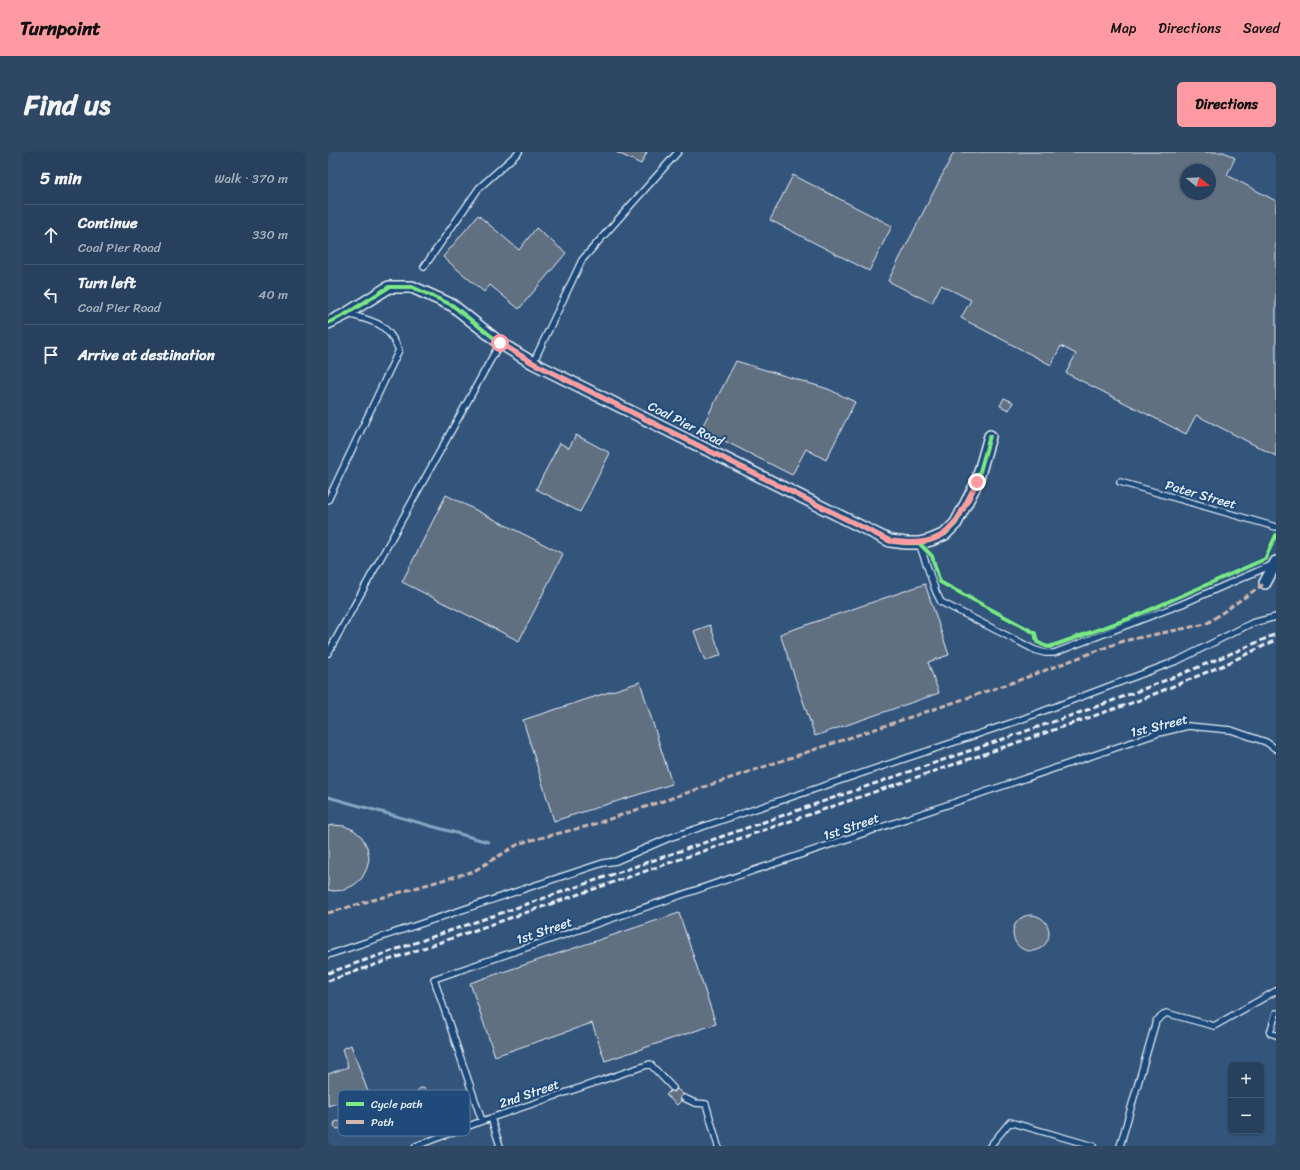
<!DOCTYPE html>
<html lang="en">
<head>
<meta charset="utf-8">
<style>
	:root { --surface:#26405d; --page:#2e4763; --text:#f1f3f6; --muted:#a4afbc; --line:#425972; --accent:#ff9aa2 }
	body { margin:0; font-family:Sriracha,sans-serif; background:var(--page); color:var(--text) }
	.controls { position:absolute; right:12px; bottom:12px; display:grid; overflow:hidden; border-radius:6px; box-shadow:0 1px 3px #0004 }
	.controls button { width:36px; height:36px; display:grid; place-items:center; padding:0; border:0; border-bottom:1px solid var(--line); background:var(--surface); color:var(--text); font:20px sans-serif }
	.compass { position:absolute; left:852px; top:12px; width:36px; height:36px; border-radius:50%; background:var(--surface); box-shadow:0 1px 3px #0004; rotate:108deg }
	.stop { position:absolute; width:12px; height:12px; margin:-9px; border:3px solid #ff9aa2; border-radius:50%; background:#fff }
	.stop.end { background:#ff9aa2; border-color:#fff; box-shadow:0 1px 4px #0008 }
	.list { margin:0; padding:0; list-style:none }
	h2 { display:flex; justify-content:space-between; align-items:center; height:52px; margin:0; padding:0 16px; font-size:17px }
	h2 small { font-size:13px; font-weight:400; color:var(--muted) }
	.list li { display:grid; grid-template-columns:26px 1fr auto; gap:12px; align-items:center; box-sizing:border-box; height:60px; padding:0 16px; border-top:1px solid var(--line) }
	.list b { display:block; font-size:15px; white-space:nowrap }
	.list p { margin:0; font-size:13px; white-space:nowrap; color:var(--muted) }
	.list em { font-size:13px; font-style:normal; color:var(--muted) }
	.icon { flex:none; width:22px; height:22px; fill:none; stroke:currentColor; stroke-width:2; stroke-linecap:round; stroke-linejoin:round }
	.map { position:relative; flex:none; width:948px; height:994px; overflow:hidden; border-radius:6px }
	header { display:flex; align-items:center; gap:24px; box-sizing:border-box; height:56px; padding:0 20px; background:var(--accent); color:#111 }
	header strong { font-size:19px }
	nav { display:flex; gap:22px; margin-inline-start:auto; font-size:14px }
	.intro { display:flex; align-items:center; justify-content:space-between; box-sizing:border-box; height:96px; padding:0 24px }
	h1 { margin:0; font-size:28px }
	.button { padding:10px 18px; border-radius:6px; background:var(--accent); color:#111; font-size:14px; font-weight:700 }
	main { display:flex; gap:24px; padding:0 24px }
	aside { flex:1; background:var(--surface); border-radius:6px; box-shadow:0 1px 3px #0004 }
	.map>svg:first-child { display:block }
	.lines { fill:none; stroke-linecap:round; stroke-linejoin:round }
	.stream { stroke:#85a8c3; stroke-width:3 }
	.building { fill:#617081; stroke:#e8f1f8; fill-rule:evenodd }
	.lane-casing { stroke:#e8f1f8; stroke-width:8 }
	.street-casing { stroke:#e8f1f8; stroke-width:14 }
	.lane { stroke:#1f4a7a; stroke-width:5.5 }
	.street { stroke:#1f4a7a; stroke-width:11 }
	.rail { stroke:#e8f1f8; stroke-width:3; stroke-dasharray:6 3; stroke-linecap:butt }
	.quiet { stroke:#d1b7ad; stroke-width:3; stroke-dasharray:6 3; stroke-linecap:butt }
	.cycleway-casing { stroke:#1f4a7a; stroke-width:6 }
	.cycleway { stroke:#7ce984; stroke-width:4 }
	.route { stroke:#ff9aa2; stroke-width:5 }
	.labels { text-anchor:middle; stroke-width:4; stroke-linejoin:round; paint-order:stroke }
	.street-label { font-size:13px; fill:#e8f1f8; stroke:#1f4a7a }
	.key { fill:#1f4a7a; stroke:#5b7ca0; stroke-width:1 }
	.key-label { font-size:11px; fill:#e8f1f8 }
</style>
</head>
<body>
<header>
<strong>Turnpoint</strong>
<nav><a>Map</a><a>Directions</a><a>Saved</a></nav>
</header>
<div class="intro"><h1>Find us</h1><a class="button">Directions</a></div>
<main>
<aside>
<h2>5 min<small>Walk · 370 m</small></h2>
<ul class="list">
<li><svg class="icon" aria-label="ahead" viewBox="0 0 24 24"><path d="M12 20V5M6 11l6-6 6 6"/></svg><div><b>Continue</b><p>Coal Pier Road</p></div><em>330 m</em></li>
<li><svg class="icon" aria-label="left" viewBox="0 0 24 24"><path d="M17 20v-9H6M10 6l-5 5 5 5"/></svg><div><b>Turn left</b><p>Coal Pier Road</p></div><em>40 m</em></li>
<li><svg class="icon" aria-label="arrive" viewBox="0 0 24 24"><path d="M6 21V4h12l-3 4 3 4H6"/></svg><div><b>Arrive at destination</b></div></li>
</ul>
</aside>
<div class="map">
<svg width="948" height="994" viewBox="0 0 948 994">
	<rect width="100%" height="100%" fill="#33557c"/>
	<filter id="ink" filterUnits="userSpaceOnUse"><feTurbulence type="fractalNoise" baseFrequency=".025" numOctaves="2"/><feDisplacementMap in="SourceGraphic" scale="8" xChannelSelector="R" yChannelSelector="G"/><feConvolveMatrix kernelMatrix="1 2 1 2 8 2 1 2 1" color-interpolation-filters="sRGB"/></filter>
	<g filter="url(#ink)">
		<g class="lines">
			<!-- stream -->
			<path class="stream" d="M 0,645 L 160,690"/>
		</g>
		<!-- building -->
		<path class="building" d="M 288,0 L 319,0 L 313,12 Z
			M 626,0 L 896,0 L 907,6 L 899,23 L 948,49 L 948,304 L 868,263 L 858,282 L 738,221 L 748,202 L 733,194 L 723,213 L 633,166 L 643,148 L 613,133 L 604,151 L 560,129 ZM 858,18 L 882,18 L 882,42 L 858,42 Z
			M 465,23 L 564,74 L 541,119 L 442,68 Z
			M 150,63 L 191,98 L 208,76 L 238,101 L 191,157 L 162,133 L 156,140 L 115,105 Z
			M 408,209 L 500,237 L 527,250 L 498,308 L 478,297 L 464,323 L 373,277 Z
			M 676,246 L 685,250 L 681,258 L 672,254 Z
			M 248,283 L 282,301 L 252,360 L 208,337 L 232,291 L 241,296 Z
			M 118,343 L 235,402 L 191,489 L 74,430 Z
			M 597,432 L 621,503 L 600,510 L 611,541 L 487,584 L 452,482 Z
			M 382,473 L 393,503 L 377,509 L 366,479 Z
			M 312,530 L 344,632 L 226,669 L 195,568 Z
			M 5,673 L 16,674 L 26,678 L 34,685 L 39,695 L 41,706 L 39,716 L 34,726 L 26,733 L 16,738 L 6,739 L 0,738 L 0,674 Z
			M 351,761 L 388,872 L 277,909 L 264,871 L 167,904 L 142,831 Z
			M685 781a18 18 0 1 1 36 0a18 18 0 1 1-36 0Z
			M 23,893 L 40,940 L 0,954 L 0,922 L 20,915 L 14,897 Z
			M89 941a5 5 0 1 1 10 0a5 5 0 1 1-10 0Z
			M 349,937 L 355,942 L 352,945 L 353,949 L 349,953 L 338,943 L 342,939 L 346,940 Z
			M6 973a4 4 0 1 1 8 0a4 4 0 1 1-8 0Z
			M 39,976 L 46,977 L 44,983 L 41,985 L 38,984 L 37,981 Z"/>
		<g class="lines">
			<defs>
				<path id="lane" d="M 96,115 L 151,36 L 191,0
					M 205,211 L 254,108 L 350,0
					M 792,330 L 948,375
					M 0,348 L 71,198 C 59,170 45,169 19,162
					M 591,391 L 608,440 L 613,450 L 707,498 L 717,501 L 726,501 L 854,452 L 946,412
					M 0,501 L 172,191
					M 0,803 L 202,735 L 275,711 L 288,709 L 341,686 L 689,569 L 851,508 L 924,471 L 948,465
					M 948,861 L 942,881 L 948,883
					M 356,946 L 367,951 L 378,952 L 390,994
					M 163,966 L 172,994
					M 154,969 L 106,827 L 831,581 L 860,574 L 903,578 L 938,590 L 948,597
					M 88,994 L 154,969 L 322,912 L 345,936
					M 662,994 L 682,970 L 765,994
					M 792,994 L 828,869 L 838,861 L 886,874 L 948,839"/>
				<path id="street" d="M 0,171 L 18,162 L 61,135 L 84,135 L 124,153 L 172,191 L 205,211 L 562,389 L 578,391 L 591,391 L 603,388 L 617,382 L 628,371 L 649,330 L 662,284
					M 937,431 L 948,410"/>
			</defs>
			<!-- lane casing -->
			<use href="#lane" class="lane-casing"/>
			<!-- street casing -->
			<use href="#street" class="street-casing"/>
			<!-- lane -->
			<use href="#lane" class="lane"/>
			<!-- street -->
			<use href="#street" class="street"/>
			<!-- rail -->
			<path class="rail" d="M 0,821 L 762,557 C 825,534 887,509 948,482
				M 0,829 L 812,548 L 896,513 L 948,488"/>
			<!-- quiet -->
			<path class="quiet" d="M 0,761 L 146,719 L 192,691 L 264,673 L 686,530 L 795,489 L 878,472 L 937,431"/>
			<defs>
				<path id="cycleway" d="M 0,171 L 18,162 L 61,135 L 84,135 L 124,153 L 172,191 L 205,211 L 562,389 L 578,391 L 591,391 L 603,388 L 617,382 L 628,371 L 649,330 L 662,284
					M 591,391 L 604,404 L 612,430 L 707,481 L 709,490 L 717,494 L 721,495 L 803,466 L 937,407 L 948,383"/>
			</defs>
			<!-- cycleway casing -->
			<use href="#cycleway" class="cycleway-casing"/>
			<!-- cycleway -->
			<use href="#cycleway" class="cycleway"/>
		</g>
	</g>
	<g class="lines" filter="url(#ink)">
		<!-- route -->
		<path class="route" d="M 172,191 L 205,211 L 562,389 C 620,396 625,377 649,330"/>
	</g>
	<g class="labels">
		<!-- street labels -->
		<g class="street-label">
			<text transform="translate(358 271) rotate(27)" y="5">Coal Pier Road</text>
			<text transform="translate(873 342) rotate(16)" y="5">Pater Street</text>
			<text transform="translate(831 573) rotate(-14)" y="5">1st Street</text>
			<text transform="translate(523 674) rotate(-19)" y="5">1st Street</text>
			<text transform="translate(216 778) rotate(-19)" y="5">1st Street</text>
			<text transform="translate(201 941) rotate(-19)" y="5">2nd Street</text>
		</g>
	</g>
	<!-- legend -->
	<rect x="10" y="938" width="132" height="46" rx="6" class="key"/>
	<rect x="18" y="950" width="18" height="4" fill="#7ce984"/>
	<rect x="18" y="968" width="18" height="4" fill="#d1b7ad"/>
	<g class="key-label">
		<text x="43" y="956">Cycle path</text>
		<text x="43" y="974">Path</text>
	</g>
</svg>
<div class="controls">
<button>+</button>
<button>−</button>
</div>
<svg class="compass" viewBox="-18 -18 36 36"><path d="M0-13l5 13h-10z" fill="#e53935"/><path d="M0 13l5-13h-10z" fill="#a4afbc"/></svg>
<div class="stop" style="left:172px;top:191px"></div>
<div class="stop end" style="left:649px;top:330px"></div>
</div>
</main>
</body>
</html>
